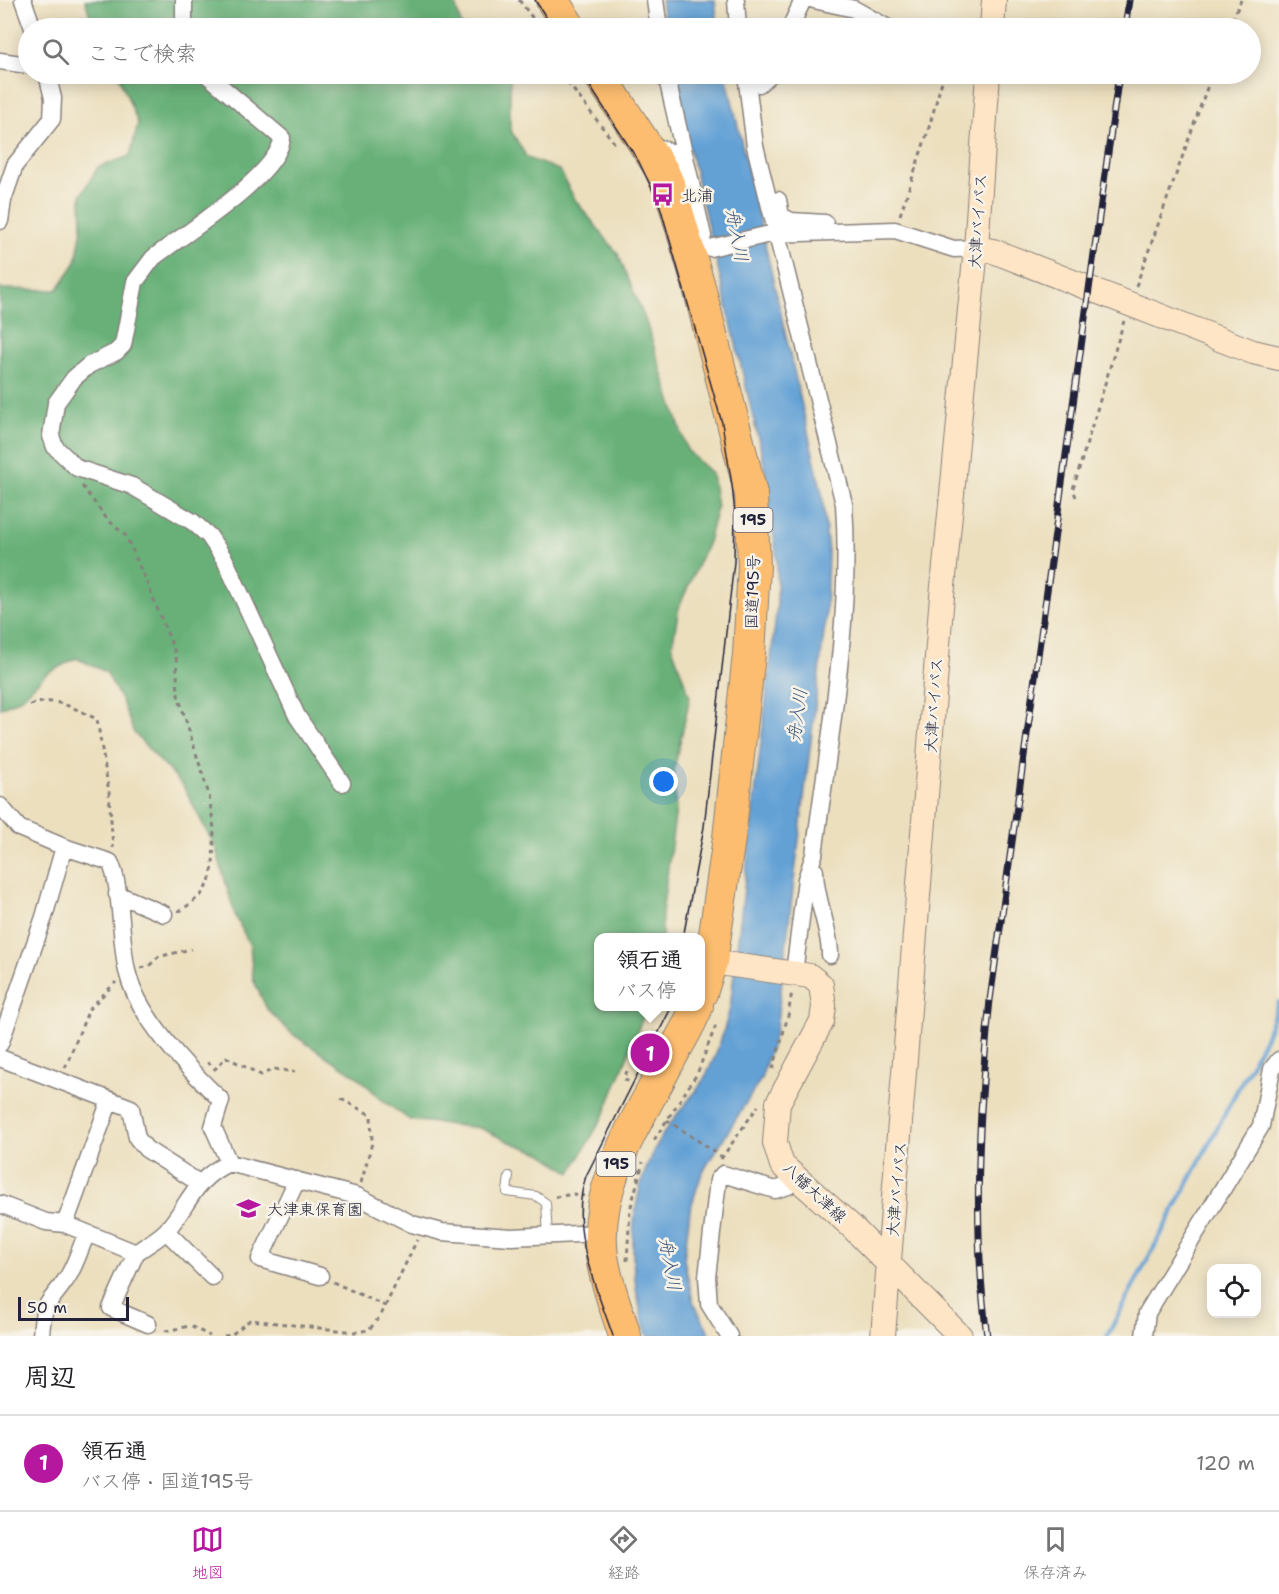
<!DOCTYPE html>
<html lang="ja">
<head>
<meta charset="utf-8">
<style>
	:root { --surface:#fff; --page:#f6f6f6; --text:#202124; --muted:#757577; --line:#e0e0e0; --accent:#b5179e }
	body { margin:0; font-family:"Shantell Sans","Klee One",sans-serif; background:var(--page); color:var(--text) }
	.controls { position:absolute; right:18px; bottom:18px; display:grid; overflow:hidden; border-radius:12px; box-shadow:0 3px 15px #0003 }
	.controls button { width:54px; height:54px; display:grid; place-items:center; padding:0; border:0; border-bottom:2px solid var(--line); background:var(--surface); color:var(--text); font:30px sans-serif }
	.scale { position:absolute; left:18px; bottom:15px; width:111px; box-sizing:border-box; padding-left:6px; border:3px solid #22223b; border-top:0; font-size:16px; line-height:21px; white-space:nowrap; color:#22223b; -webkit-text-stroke:4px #f7f3e8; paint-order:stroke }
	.you { position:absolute; left:664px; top:782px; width:21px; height:21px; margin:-15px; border:4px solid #fff; border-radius:50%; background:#1a73e8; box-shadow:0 0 0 9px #1a73e833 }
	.badge { display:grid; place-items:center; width:39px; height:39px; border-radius:50%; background:var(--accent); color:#fff; font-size:20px; font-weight:700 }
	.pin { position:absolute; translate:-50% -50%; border:3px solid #fff; box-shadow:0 2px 6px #0006 }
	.popup { position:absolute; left:594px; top:933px; width:111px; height:78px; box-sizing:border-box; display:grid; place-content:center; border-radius:12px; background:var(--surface); filter:drop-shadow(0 2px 4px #0005); font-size:20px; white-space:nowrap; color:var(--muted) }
	.popup b { font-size:22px; color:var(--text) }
	.popup::after { content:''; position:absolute; left:50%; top:100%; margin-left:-12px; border:12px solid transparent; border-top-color:var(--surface) }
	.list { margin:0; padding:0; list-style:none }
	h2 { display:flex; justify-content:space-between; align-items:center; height:78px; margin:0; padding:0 24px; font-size:26px }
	h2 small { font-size:20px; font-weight:400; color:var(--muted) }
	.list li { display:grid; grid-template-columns:39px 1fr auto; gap:18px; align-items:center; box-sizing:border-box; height:96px; padding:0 24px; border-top:2px solid var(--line) }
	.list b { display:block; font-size:22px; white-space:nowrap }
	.list p { margin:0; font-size:20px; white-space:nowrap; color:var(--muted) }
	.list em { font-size:20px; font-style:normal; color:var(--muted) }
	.icon { flex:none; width:33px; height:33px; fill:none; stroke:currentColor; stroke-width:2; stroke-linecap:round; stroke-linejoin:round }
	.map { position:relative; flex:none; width:1279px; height:1336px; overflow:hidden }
	.search { position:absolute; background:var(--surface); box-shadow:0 3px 15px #0003; left:18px; right:18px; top:18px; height:66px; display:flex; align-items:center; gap:15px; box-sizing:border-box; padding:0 21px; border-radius:33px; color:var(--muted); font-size:22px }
	.sheet { height:174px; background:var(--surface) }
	nav { display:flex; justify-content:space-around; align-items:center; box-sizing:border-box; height:84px; border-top:2px solid var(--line); background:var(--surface); font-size:16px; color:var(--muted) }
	nav a { display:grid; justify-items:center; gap:3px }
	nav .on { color:var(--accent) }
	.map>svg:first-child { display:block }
	.forest { fill:#68b078; stroke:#45695a; stroke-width:1.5 }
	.water { fill:#64a1d5; stroke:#436288; stroke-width:1.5 }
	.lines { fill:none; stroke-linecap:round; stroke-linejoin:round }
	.stream { stroke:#64a1d5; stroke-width:4.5 }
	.lane-casing { stroke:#87807c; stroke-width:10 }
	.street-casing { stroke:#87807c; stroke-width:19 }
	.secondary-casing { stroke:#87807c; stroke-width:26 }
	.highway-casing { stroke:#87807c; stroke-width:34 }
	.path { stroke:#87807c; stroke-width:3; stroke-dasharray:4.5 4.5; stroke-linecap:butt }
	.lane { stroke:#fff; stroke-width:8 }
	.street { stroke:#fff; stroke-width:16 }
	.secondary { stroke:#fee5c5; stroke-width:24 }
	.highway { stroke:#fcbd6f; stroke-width:32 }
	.tram { stroke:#22223b; stroke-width:1.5 }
	.rail-casing { stroke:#22223b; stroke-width:7 }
	.rail { stroke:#f7f3e8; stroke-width:4.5; stroke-dasharray:14; stroke-linecap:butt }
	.labels { text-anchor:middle; stroke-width:5; stroke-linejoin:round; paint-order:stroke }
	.shield { fill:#f7f3e8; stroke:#62616f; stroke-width:1.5 }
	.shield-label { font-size:15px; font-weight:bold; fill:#22223b }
	.poi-label { font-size:16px; fill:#22223b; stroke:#f7f3e8; text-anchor:start }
	.street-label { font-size:16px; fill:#22223b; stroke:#f7f3e8 }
	.water-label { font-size:18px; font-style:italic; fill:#3c5579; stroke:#f7f3e8 }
</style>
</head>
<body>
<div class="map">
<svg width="1279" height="1336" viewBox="0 0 1279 1336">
	<rect width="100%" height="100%" fill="#f7f3e8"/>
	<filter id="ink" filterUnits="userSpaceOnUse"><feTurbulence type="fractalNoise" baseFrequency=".0167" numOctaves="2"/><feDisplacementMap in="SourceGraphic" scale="12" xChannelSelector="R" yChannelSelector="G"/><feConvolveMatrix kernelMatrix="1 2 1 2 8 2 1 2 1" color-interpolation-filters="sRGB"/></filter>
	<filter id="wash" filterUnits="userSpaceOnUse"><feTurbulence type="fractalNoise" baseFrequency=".008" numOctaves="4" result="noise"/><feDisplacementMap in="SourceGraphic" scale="24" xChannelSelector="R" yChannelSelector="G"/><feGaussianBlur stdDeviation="1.35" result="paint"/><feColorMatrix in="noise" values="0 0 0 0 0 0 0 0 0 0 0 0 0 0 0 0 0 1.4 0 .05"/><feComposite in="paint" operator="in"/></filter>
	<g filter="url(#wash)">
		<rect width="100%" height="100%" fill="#ecdfbe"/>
		<!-- forest -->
		<path class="forest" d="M 85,0 L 454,0 L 462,28 L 94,28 Z
			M 118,74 L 510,74 L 510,129 L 527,158 L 559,170 L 576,201 L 618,254 L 645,319 L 687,450 L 712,474 L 717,508 L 708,542 L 679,607 L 672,647 L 690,697 L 673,774 L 676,809 L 662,913 L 662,937 L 599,938 L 599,1006 L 647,1007 L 605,1113 L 571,1173 L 541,1153 L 510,1142 L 480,1128 L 410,1120 L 382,1100 L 358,1077 L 292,1034 L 267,1009 L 253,979 L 250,946 L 235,915 L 216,849 L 183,786 L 134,733 L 122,702 L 106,672 L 76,658 L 46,674 L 21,698 L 0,708 L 0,289 L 57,290 L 76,262 L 82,228 L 81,195 L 98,167 L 130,156 L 138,123 Z"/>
		<!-- water -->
		<path class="water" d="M 661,0 L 715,0 L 718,28 L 665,28 Z
			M 672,74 L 726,74 L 822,493 L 828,552 L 826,616 L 776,1030 L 761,1079 L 702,1173 L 690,1210 L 684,1259 L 693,1301 L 711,1336 L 647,1336 C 626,1267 625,1190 667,1128 C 677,1113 690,1100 700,1085 C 716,1061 723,1034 730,1008 L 777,606 L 777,559 L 764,463 Z"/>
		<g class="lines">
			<!-- stream -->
			<path class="stream" d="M 1107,1336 L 1266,1036 L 1279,1002"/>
		</g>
	</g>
	<g filter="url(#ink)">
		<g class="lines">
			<defs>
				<path id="lane" d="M 509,1176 L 507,1192 L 536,1196 L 546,1203 L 548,1236"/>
				<path id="street" d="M 23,0 L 33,28
					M 184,0 L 184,28
					M 655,0 L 659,28
					M 736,0 L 738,28
					M 814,0 L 854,9 L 888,28
					M 790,28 L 803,0
					M 0,61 L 28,65
					M 206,74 L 282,138 C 280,174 184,234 153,258 L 135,282 L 123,345 L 116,352 L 89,365 L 74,378 L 56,403 L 51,436 L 55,447 L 77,468 L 132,486 L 193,522 L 209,536 L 225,560 L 297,716 L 342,783
					M 666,74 L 703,236
					M 746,74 L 755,146 L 844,504 C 852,621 829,740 814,855 L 806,879 L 794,973
					M 759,84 L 771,74
					M 650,153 L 660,148 L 672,153 L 682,183
					M 778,200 L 781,216 L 791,221 L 825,223
					M 0,221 L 3,200 L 15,165 L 52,119 L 53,98 L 47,74
					M 696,228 L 701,244 L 710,248 L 770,234 L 895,230 L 954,249 L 976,248
					M 0,806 L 19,828 L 64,847
					M 815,871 C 815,900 830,927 830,955
					M 117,894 L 164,914
					M 0,1044 L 44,917 L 64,847 L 110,862 C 122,885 120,941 127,971 C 138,1018 187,1068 221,1100 L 213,1127 L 229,1163
					M 0,1058 L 131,1108 L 137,1138 L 146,1149 L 199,1183
					M 297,1180 L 260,1259 L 320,1276
					M 0,1204 L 46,1222 L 65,1224 L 136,1253 C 145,1246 158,1239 166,1231 C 190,1204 193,1179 229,1163 L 357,1196 L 412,1224 L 442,1232 L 511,1237 L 601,1233
					M 65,1224 L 110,1100
					M 166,1231 L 212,1277
					M 136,1253 L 111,1308 L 148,1324
					M 41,1336 C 43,1301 47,1307 65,1281 C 75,1268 80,1248 87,1233
					M 729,1336 L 709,1304 L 707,1277 L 718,1180 L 723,1174 L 775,1190 L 788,1186 L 796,1178
					M 1144,1336 L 1147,1313 L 1261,1126 L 1272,1069 L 1279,1060"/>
				<path id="secondary" d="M 992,28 L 994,0
					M 976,248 L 993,251 L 1253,352 L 1279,358
					M 711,962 L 810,976 L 821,985 L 824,1006 L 822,1021 L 778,1103 L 775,1143 L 782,1165 L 851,1226 L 960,1336
					M 883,1336 L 941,607 L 976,248 L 988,74"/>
				<path id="highway" d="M 552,0 L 570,28
					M 599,74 L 663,172 L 671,191 L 698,283 L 751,494 L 754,566 L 749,654 L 729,838 L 711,962 L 701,993
					M 625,1336 C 617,1310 606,1284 602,1256 C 593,1187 634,1127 665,1068 C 675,1048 689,1028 697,1006"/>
			</defs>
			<!-- lane casing -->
			<use href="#lane" class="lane-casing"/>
			<!-- street casing -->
			<use href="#street" class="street-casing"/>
			<!-- secondary casing -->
			<use href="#secondary" class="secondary-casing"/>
			<!-- highway casing -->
			<use href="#highway" class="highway-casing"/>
			<!-- path -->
			<path class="path" d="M 519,0 L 540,28
				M 1229,28 L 1241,0
				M 565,74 L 568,83 L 616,145
				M 900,215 L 928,131 L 944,74
				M 1136,286 L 1212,74
				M 82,486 L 107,519 L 126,536 L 147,583 L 176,655 L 178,695 L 209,795 L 214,829 L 213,867 L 209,882 L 201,895 L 182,910 L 177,911
				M 1076,497 L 1073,489 L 1124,321
				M 30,705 C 57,696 72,708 97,719 L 109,792 L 113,848
				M 141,968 L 149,966 L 158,957 L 191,949
				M 207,1064 L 209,1063 L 215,1069 L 226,1057 L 261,1075 L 274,1069 L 295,1072
				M 65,1068 L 89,1009 L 116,982
				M 773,1069 L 788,1016 L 792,991
				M 627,1071 L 624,1079 L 631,1083
				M 341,1099 L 371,1115 L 372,1143 L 361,1183
				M 667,1120 L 722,1157
				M 654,1140 L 697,1074 L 716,1025
				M 721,1159 L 758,1106
				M 555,1197 L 574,1194 L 584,1196
				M 627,1261 L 630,1210 L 643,1162
				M 333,1282 L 385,1306
				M 165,1331 L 190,1326 L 210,1336
				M 224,1336 L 231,1335 L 250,1320 L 355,1332 L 369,1330 L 381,1315 L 417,1240"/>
			<!-- lane -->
			<use href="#lane" class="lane"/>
			<!-- street -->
			<use href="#street" class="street"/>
			<!-- secondary -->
			<use href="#secondary" class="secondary"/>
			<!-- highway -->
			<use href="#highway" class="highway"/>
			<!-- tram -->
			<path class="tram" d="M 535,0 L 553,28
				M 582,74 L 639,162 L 660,206 L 722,423 L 732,485 L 735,514 L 734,562 L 704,827 L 683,938
				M 613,1336 C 596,1286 568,1230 586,1176 L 672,1006"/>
			<defs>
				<path id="rail" d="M 1125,28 L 1129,0
					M 987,1336 C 972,1224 979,1111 990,1000 L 1119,74"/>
			</defs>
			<!-- rail casing -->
			<use href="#rail" class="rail-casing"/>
			<!-- rail -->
			<use href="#rail" class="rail"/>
		</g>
	</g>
	<!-- icons -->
	<defs>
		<symbol id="bus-bare" viewBox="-9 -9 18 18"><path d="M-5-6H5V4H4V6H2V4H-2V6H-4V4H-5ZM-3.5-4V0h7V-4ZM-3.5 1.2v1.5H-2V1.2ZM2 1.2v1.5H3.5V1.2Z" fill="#b5179e" stroke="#f7f3e8" stroke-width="2.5" paint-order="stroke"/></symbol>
		<symbol id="school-bare" viewBox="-9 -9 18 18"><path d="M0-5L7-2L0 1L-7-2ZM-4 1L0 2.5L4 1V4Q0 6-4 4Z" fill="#b5179e" stroke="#f7f3e8" stroke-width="2.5" paint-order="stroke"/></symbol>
	</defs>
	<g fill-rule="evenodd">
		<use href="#bus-bare" x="646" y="178" width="33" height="33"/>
		<use href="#school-bare" x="232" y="1192" width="33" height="33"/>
	</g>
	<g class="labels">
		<!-- shield labels -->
		<g class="shield">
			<rect x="733.5" y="508" width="39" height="24" rx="4.5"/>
			<rect x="596.5" y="1152" width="39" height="24" rx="4.5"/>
		</g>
		<g class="shield-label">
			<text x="753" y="525">195</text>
			<text x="616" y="1169">195</text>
		</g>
		<!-- poi labels -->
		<g class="poi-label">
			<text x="681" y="201">北浦</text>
			<text x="267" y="1215">大津東保育園</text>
		</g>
		<!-- street labels -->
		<g class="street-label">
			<text transform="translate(977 221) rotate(-86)" y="6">大津バイパス</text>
			<text transform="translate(752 592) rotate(-88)" y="6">国道195号</text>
			<text transform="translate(933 705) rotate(-86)" y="6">大津バイパス</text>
			<text transform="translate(896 1189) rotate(-85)" y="6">大津バイパス</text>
			<text transform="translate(815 1192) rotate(43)" y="6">八幡大津線</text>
		</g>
		<!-- water labels -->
		<g class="water-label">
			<text transform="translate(737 235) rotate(80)" y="6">舟入川</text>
			<text transform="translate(797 715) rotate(-82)" y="6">舟入川</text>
			<text transform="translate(670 1264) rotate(80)" y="6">舟入川</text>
		</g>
	</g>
</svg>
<div class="controls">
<button><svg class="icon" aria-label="locate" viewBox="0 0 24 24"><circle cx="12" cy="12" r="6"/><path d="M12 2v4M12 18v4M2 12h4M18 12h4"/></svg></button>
</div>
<div class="scale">50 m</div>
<div class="you"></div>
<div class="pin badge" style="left:650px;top:1053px">1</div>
<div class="popup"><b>領石通</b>バス停</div>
<div class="search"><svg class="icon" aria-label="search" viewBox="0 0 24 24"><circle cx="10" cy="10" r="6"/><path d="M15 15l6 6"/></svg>ここで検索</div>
</div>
<section class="sheet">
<h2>周辺<small></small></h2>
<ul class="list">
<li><span class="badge">1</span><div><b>領石通</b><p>バス停 · 国道195号</p></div><em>120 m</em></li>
</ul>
</section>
<nav>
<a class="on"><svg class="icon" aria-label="map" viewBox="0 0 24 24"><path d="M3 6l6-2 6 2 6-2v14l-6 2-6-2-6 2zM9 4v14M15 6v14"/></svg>地図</a>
<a><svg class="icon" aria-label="directions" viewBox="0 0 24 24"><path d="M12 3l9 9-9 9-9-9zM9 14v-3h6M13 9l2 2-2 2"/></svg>経路</a>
<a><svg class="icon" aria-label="saved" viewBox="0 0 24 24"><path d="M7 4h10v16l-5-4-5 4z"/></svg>保存済み</a>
</nav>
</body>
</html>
